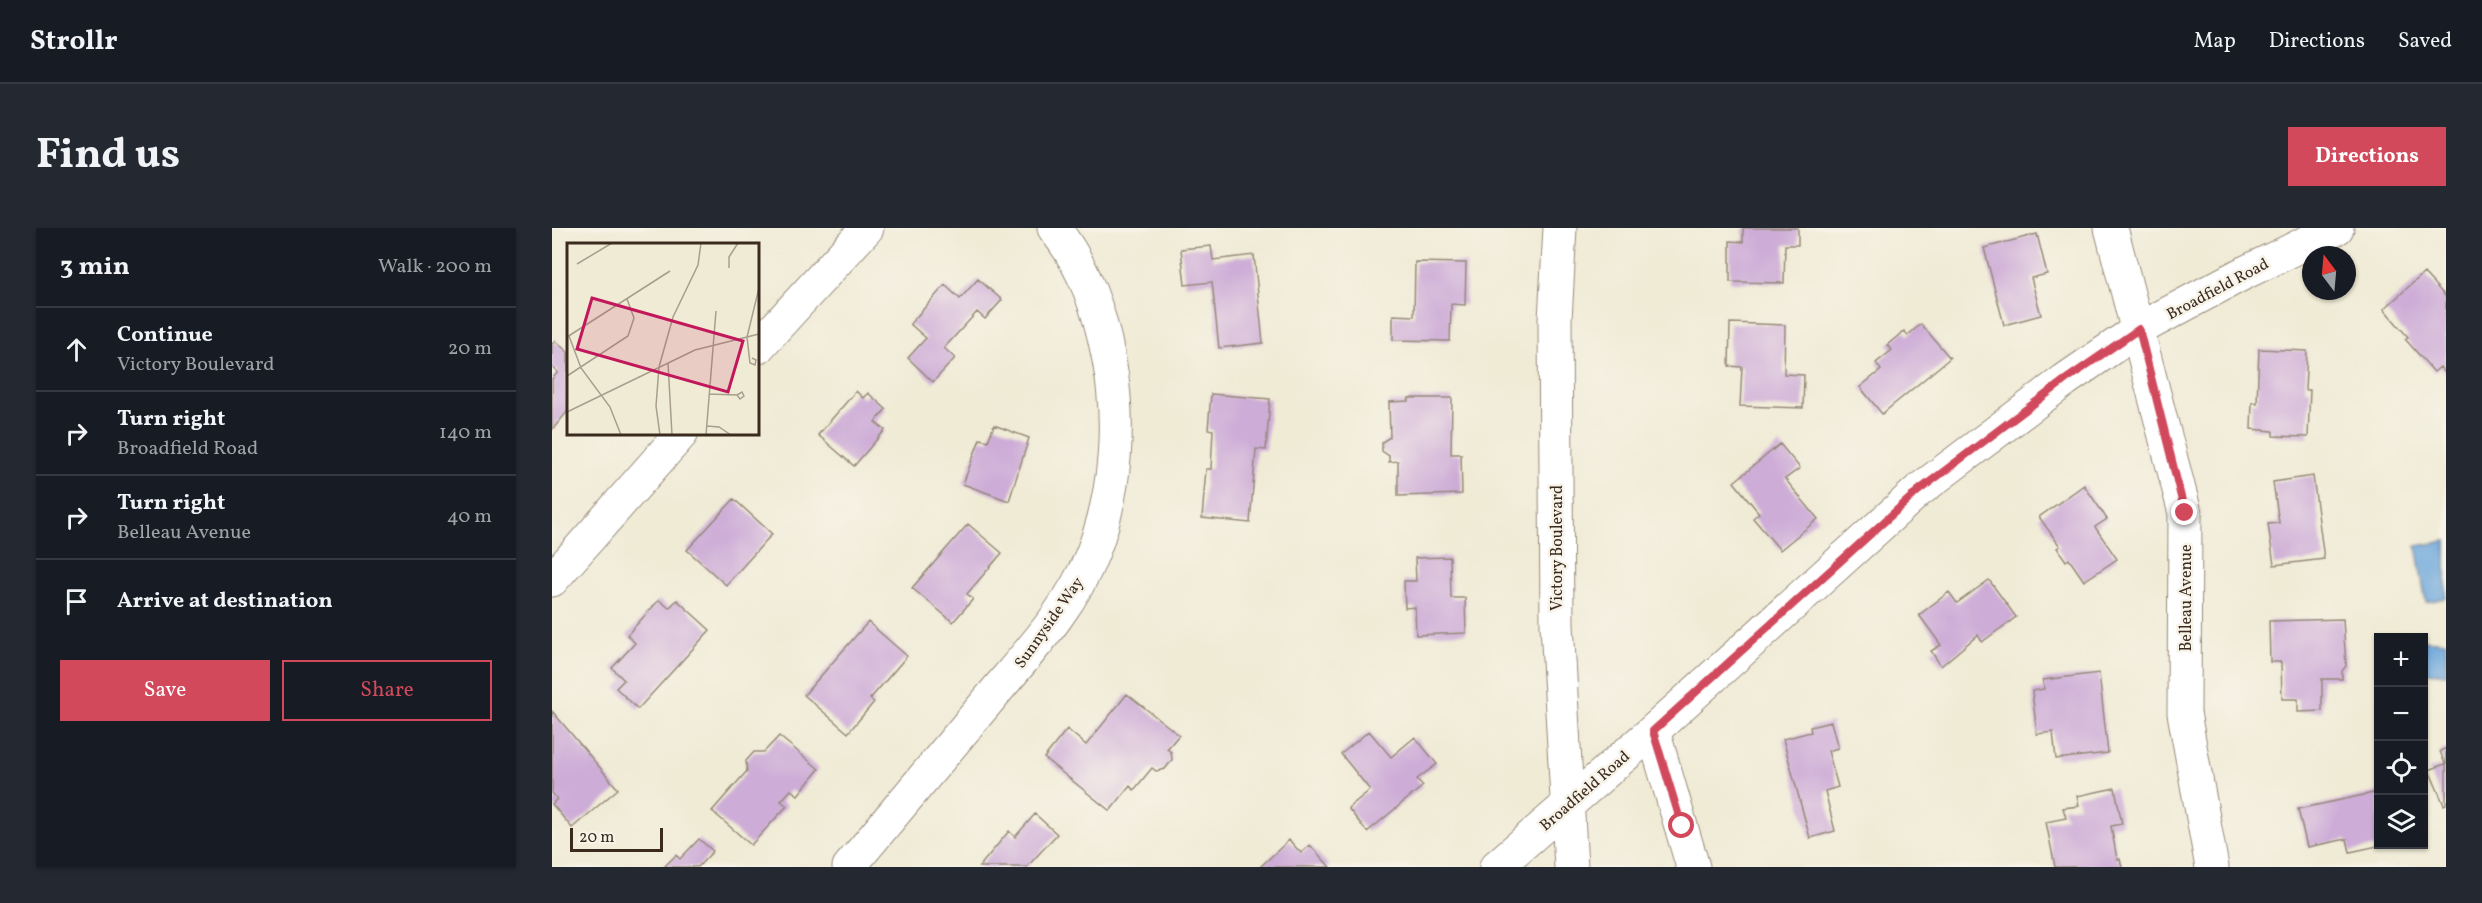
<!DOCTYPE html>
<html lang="en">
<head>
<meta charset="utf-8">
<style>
	:root { --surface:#171b24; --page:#242831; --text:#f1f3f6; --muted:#9ea1a6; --line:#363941; --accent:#d1495b }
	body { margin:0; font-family:Vollkorn,serif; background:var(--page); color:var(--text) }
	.controls { position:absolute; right:18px; bottom:18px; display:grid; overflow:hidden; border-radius:0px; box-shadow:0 2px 4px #0004 }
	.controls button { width:54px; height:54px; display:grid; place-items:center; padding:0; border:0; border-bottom:2px solid var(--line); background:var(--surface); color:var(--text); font:30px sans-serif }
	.compass { position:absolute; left:1750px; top:18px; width:54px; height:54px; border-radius:50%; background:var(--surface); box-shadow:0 2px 4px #0004; rotate:344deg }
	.scale { position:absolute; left:18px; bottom:15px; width:93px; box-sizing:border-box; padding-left:6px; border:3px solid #3b2a1e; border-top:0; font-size:16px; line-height:21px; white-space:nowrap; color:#3b2a1e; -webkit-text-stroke:4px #f7f3e8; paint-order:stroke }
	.stop { position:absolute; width:18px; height:18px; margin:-14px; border:4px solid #d1495b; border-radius:50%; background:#fff }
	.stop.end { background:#d1495b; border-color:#fff; box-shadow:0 2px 6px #0008 }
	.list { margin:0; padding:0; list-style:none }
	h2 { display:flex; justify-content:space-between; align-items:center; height:78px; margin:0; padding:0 24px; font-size:26px }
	h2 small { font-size:20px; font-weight:400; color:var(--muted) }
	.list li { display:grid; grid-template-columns:39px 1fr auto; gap:18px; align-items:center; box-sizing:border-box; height:84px; padding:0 24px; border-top:2px solid var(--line) }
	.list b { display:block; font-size:22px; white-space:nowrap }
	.list p { margin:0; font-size:20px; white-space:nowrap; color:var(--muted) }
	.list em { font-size:20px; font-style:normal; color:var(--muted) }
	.actions { display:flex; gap:12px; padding:18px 24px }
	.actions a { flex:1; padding:14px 0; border:2px solid var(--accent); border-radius:0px; text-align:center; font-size:21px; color:var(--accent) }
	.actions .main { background:var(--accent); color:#fff }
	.icon { flex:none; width:33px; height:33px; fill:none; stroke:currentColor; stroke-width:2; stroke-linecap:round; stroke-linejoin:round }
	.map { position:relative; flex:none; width:1894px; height:639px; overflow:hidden; border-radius:0px }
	header { display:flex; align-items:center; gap:36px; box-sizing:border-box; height:84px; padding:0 30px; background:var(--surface); border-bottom:2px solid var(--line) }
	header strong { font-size:28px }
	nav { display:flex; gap:33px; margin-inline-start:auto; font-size:21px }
	.intro { display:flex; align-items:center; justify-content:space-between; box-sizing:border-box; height:144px; padding:0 36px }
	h1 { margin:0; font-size:42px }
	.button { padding:15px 27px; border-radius:0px; background:var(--accent); color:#fff; font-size:21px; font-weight:700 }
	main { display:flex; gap:36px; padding:0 36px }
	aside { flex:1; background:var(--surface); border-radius:0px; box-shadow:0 2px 4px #0004 }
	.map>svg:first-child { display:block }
	.water { fill:#6aa5da; stroke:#52687c; stroke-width:1.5 }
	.building { fill:#cdacd7 }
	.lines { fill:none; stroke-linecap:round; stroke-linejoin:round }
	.street-casing { stroke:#968a7a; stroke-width:35 }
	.street { stroke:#fff; stroke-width:33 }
	.route { stroke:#d1495b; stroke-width:8 }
	.labels { text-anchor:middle; stroke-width:5; stroke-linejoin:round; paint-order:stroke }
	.street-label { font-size:16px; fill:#3b2a1e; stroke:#f7f3e8 }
	.inset-road { fill:none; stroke:#a89e8c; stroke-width:1.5 }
	.view { fill:#c2185b; fill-opacity:0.15; stroke:#c2185b; stroke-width:3 }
	.inset-edge { fill:none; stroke:#3b2a1e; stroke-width:3 }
</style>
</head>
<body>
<header>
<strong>Strollr</strong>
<nav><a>Map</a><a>Directions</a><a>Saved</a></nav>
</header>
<div class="intro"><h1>Find us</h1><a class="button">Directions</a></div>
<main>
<aside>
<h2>3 min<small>Walk · 200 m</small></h2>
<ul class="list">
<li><svg class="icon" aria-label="ahead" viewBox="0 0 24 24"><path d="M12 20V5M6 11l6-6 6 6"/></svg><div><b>Continue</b><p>Victory Boulevard</p></div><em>20 m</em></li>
<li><svg class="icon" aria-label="right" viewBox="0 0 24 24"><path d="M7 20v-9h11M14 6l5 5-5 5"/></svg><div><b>Turn right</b><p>Broadfield Road</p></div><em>140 m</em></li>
<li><svg class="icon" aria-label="right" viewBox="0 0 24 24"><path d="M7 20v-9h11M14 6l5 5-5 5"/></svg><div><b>Turn right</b><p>Belleau Avenue</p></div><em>40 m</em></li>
<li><svg class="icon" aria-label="arrive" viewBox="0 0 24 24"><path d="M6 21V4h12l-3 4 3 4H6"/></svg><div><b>Arrive at destination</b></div></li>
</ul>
<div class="actions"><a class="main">Save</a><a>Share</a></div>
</aside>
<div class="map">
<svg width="1894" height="639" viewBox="0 0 1894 639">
	<rect width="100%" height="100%" fill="#f7f3e8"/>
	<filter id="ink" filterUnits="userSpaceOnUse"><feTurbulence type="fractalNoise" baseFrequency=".0167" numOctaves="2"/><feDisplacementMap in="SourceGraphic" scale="12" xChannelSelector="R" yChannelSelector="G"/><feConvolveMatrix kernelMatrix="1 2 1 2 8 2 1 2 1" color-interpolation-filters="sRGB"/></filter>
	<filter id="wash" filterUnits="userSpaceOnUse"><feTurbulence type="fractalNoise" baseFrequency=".008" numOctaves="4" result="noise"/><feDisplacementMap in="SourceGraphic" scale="24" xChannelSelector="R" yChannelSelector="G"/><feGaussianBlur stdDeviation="1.35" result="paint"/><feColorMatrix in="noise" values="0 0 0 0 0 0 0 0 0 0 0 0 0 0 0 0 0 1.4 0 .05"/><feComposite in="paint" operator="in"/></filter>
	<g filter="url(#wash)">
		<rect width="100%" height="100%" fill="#f0ebd5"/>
		<!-- water -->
		<path class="water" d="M 1894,313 L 1894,370 L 1874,374 L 1864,318 Z
			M 1872,412 L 1894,414 L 1894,446 L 1872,444 Z"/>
		<g id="blocks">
			<!-- building -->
			<path class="building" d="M 1191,0 L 1246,0 L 1246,17 L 1233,17 L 1232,55 L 1178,54 L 1178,13 L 1191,14 Z
				M 1485,6 L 1495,46 L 1479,50 L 1489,87 L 1452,97 L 1432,20 Z
				M 659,18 L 661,32 L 702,27 L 711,115 L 667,120 L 660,54 L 633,57 L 629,21 Z
				M 863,34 L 914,35 L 913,77 L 899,76 L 898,113 L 841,112 L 841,87 L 862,88 Z
				M 1872,45 L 1894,69 L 1894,146 L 1888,139 L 1882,144 L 1853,111 L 1856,109 L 1832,81 Z
				M 426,51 L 450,72 L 433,91 L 425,84 L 392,120 L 403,130 L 381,154 L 356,130 L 374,110 L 358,96 L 393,57 L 408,71 Z
				M 1178,95 L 1233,97 L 1232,146 L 1252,147 L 1251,180 L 1188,178 L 1190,139 L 1177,138 Z
				M 1369,96 L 1398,130 L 1330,186 L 1308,159 L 1329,142 L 1324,135 L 1340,122 L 1335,117 L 1352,103 L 1356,107 Z
				M 3,113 L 16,124 L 16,183 L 0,202 L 0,151 L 6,144 L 0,139 L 0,116 Z
				M 1707,121 L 1755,123 L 1753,162 L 1758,162 L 1756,209 L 1721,208 L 1721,203 L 1699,201 L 1700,174 L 1705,175 Z
				M 304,163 L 311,170 L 316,165 L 334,181 L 323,194 L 333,202 L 302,238 L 266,207 Z
				M 659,166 L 718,171 L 714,222 L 704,221 L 698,295 L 650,290 L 654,241 L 659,241 L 661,202 L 656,201 Z
				M 857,170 L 900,170 L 899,226 L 909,226 L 910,266 L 846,268 L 846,233 L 837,234 L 837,228 L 830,223 L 830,214 L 838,209 L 837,174 L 857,173 Z
				M 442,197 L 477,210 L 457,273 L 411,256 L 428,211 L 436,213 Z
				M 1228,216 L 1248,240 L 1233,251 L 1266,291 L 1228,322 L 1201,290 L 1207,285 L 1182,254 Z
				M 1761,248 L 1772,331 L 1722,337 L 1716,296 L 1727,295 L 1721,254 Z
				M 1532,257 L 1555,291 L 1543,299 L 1565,331 L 1532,353 L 1517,331 L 1514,333 L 1505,320 L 1508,318 L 1487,289 Z
				M 182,271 L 220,306 L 174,357 L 135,322 Z
				M 416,296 L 450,325 L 415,366 L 421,371 L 401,394 L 360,360 Z
				M 898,329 L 899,370 L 913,370 L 914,405 L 864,407 L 863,379 L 853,380 L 852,353 L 864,353 L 863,330 Z
				M 1437,352 L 1464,389 L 1430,414 L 1426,407 L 1389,438 L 1379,423 L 1389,417 L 1367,387 L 1397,364 L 1405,375 Z
				M 107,372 L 117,380 L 125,372 L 158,402 L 86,481 L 64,460 L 72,452 L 60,440 L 83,415 L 75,407 Z
				M 1791,391 L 1794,438 L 1790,443 L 1790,451 L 1770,451 L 1770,483 L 1746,484 L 1746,471 L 1730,471 L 1729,434 L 1718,434 L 1717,393 Z
				M 316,394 L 355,428 L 318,471 L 322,474 L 296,505 L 252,467 Z
				M 1547,445 L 1556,525 L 1504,531 L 1501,504 L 1485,506 L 1480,463 L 1492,461 L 1491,452 Z
				M 575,466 L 627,507 L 615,521 L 619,524 L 620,532 L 613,541 L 604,543 L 600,540 L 582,562 L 578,558 L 558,583 L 492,530 L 515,501 L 534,517 Z
				M 0,483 L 66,561 L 20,600 L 0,576 L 5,571 L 0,565 Z
				M 1279,494 L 1286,520 L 1276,523 L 1286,559 L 1273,563 L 1283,603 L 1258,610 L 1231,511 L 1259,504 L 1258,499 Z
				M 817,503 L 839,529 L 863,509 L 885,536 L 865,551 L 871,558 L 815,604 L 796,580 L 818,562 L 789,526 Z
				M 227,508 L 267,541 L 246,567 L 239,562 L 229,573 L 235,578 L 199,617 L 160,583 L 195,543 L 194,533 L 202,524 L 212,524 Z
				M 1894,520 L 1894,576 L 1892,577 L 1877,542 L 1893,536 L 1888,523 Z
				M 1563,560 L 1570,596 L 1559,598 L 1565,631 L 1568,631 L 1570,639 L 1503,639 L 1494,594 L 1514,590 L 1511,580 L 1527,578 L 1525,568 Z
				M 1826,564 L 1826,618 L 1798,624 L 1795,611 L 1755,619 L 1746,581 Z
				M 483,586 L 505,606 L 475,639 L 427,639 L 457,603 L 463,609 Z
				M 147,611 L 161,623 L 146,639 L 112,639 L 124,627 L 128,631 Z
				M 737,612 L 749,625 L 758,617 L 778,639 L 708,639 Z"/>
		</g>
	</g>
	<g filter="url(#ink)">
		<use href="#blocks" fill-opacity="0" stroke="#968a7a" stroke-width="1.5"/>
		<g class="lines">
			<defs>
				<path id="street" d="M 1008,0 L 1003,92 L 1005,397 L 1019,639
					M 1559,0 L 1633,285 L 1632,485 L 1660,639
					M 206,119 L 315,0
					M 0,352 L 129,206
					M 1101,503 L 1141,639
					M 297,639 C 345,582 392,525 440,468 C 476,425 520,379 541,324 C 564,264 569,195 557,132 C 548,84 533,39 502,0
					M 944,639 L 1101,503 L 1366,263 L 1513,152 L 1587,101 L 1690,46 L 1785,0"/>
			</defs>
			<!-- street casing -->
			<use href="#street" class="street-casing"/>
			<!-- street -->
			<use href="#street" class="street"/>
		</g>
	</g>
	<g class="lines" filter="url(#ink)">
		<!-- route -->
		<path class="route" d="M 1130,598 L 1101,503 L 1366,263 L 1513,152 L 1587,101 L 1633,285"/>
	</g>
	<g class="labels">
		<!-- street labels -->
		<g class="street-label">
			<text transform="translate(1665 60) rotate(-28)" y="6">Broadfield Road</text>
			<text transform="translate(1004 320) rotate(-90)" y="6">Victory Boulevard</text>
			<text transform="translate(1633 370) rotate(-90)" y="6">Belleau Avenue</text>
			<text transform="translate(496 394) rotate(-55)" y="6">Sunnyside Way</text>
			<text transform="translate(1032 562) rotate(-41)" y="6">Broadfield Road</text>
		</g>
	</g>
	<!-- overview -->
	<g transform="translate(15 15)">
		<rect width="192" height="192" fill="#f0ebd5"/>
		<path class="inset-road" d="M 10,21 L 45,0M 162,25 L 162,14 L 171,0M 2,93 L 14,125 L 43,164 L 54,192M 0,94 L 103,28M 185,115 L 189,117 L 188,122 L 183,120 L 180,94 L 192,45M 101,120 L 105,192M 0,133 L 61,93 L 67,75 L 60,56M 142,151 L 170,152 L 173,156 L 177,153 L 175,149 L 170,152M 0,169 L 128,107 L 192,91M 140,183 L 152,184 L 164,192M 93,192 L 89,163 L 92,124 L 106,74 L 131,22 L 134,0M 139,192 L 149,68"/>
		<path class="view" d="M 25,55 L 176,98 L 161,149 L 10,106 Z"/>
		<rect width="192" height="192" class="inset-edge"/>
	</g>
</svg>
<div class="controls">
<button>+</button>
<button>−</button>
<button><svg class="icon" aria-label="locate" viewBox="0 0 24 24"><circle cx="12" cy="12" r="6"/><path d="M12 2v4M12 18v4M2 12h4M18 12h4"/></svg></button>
<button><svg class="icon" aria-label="layers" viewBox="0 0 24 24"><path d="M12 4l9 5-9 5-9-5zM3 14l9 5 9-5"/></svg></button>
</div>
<svg class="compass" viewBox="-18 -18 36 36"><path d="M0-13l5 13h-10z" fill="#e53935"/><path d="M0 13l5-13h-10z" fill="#9ea1a6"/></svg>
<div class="scale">20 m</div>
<div class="stop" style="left:1130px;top:598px"></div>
<div class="stop end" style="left:1633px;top:285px"></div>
</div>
</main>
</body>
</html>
